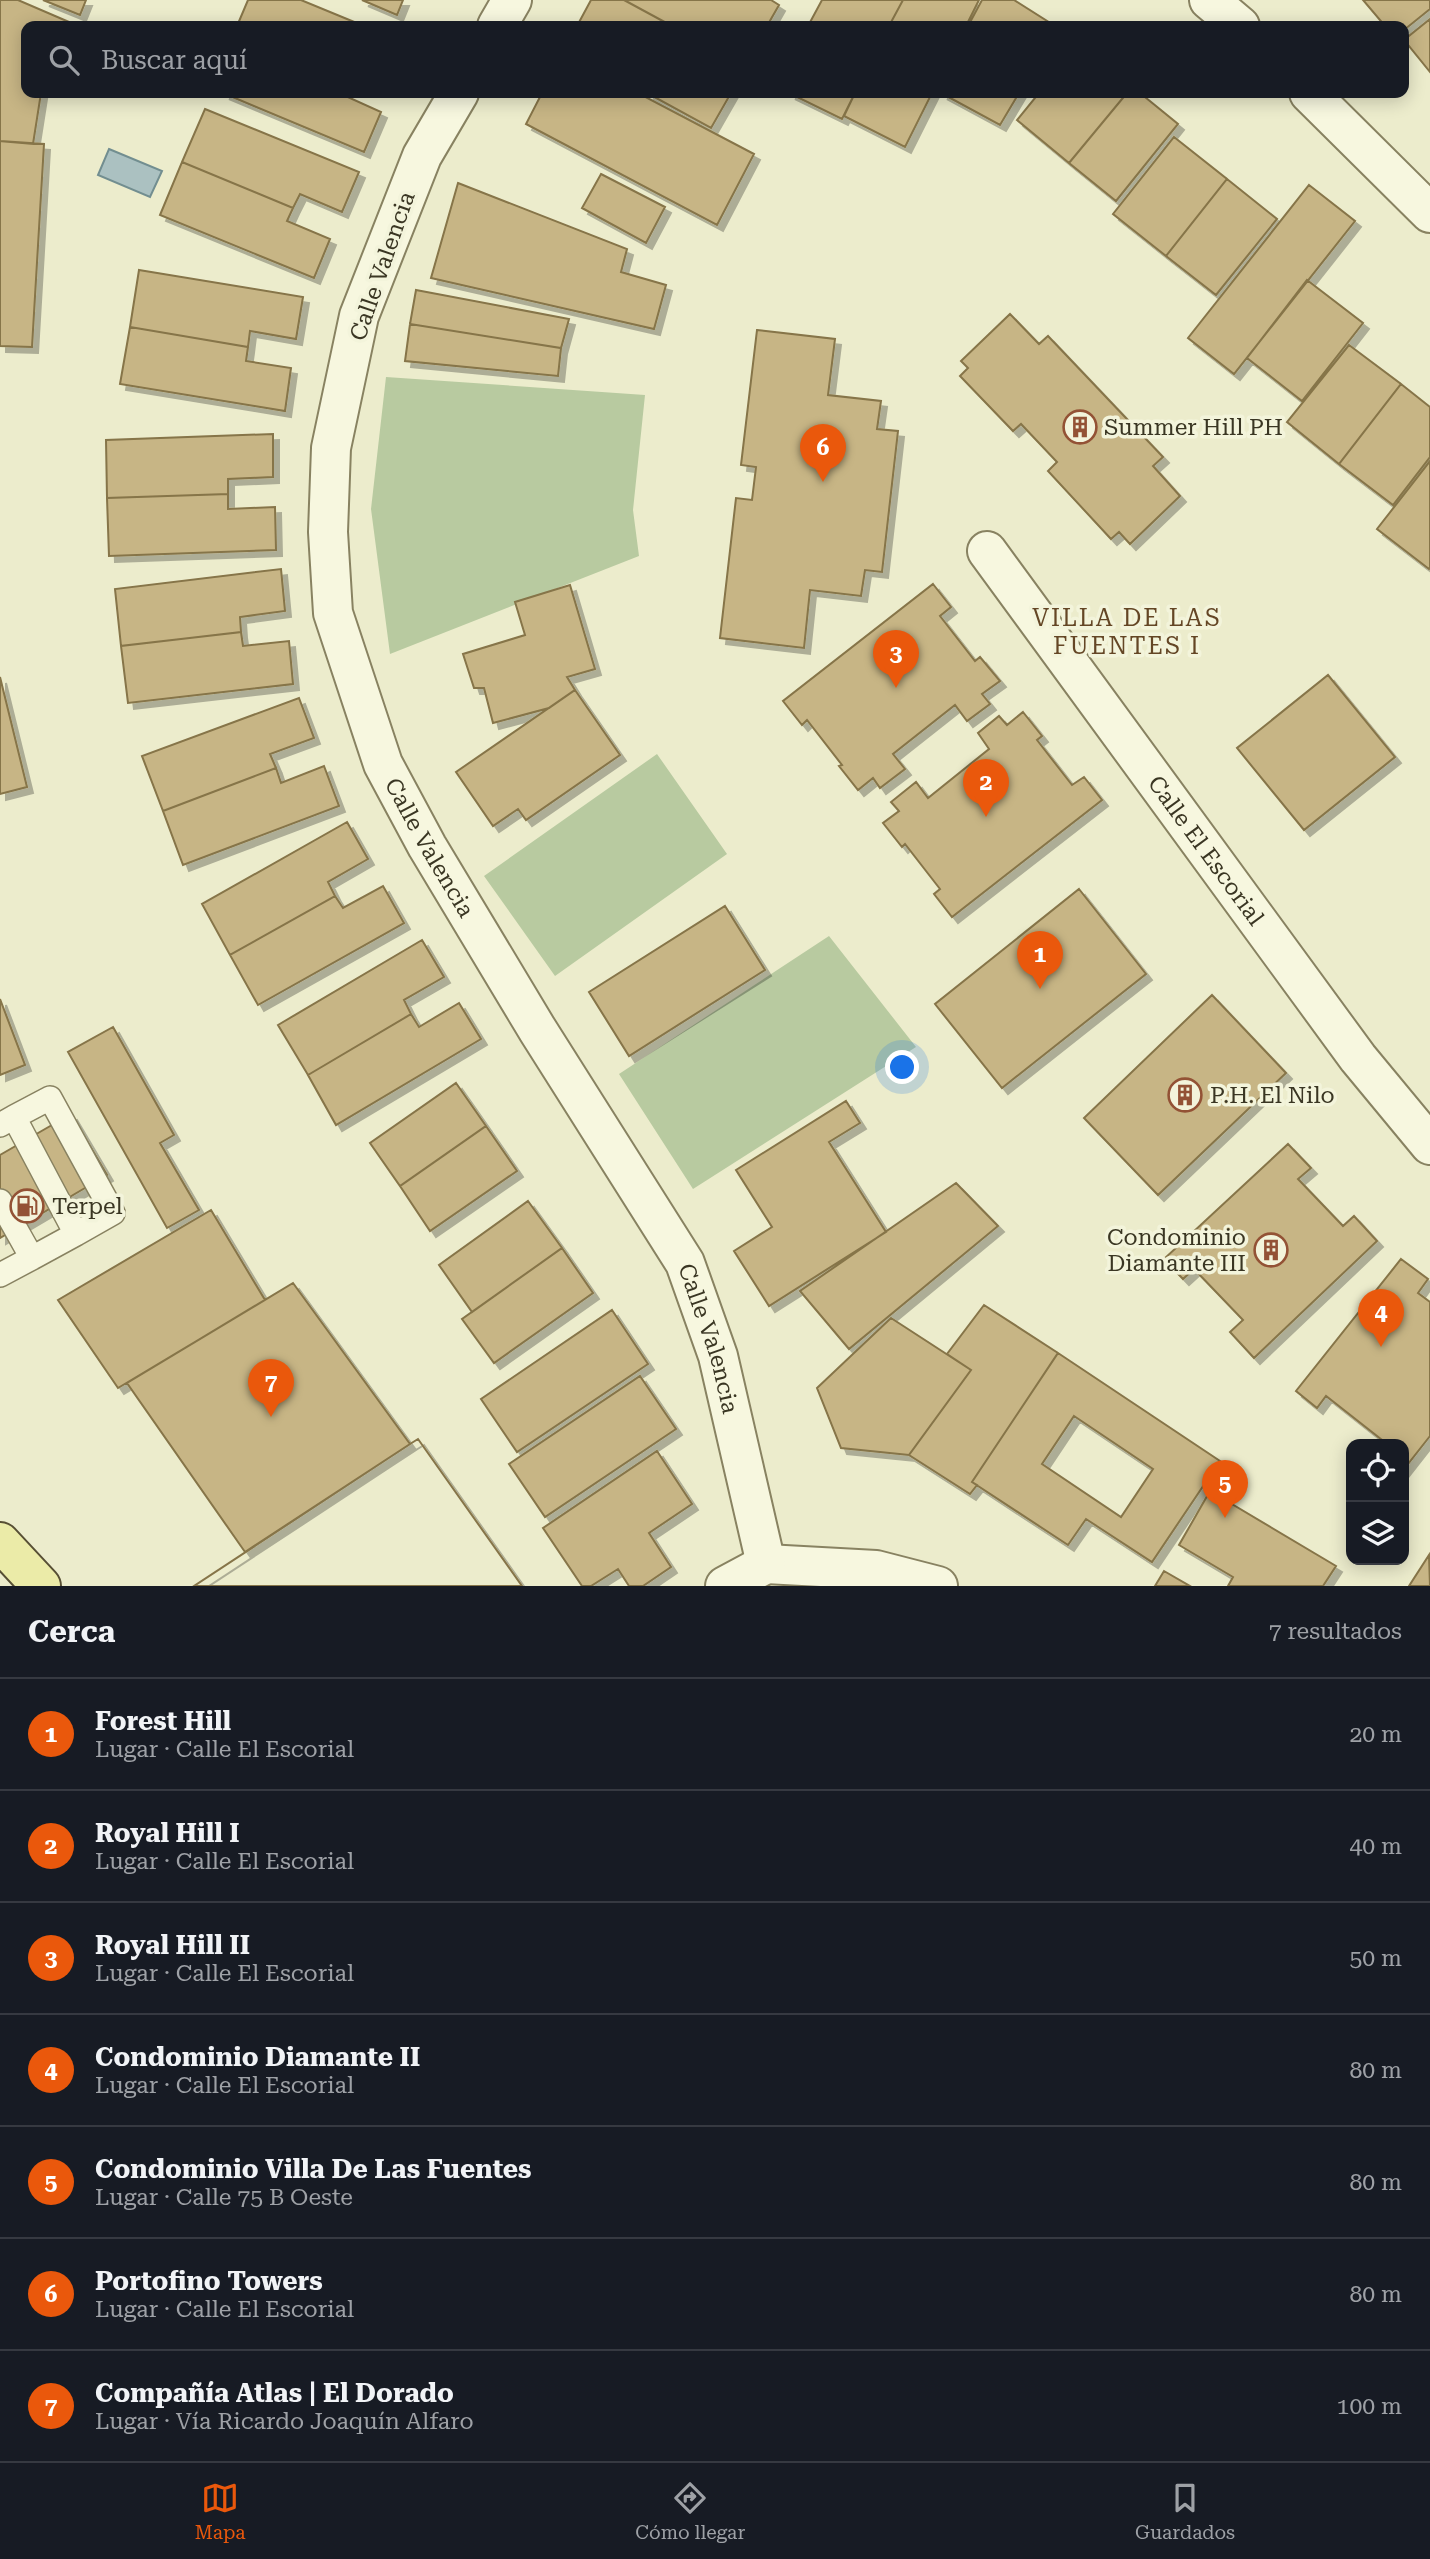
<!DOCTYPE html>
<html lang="es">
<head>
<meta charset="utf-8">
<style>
	:root { --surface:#171b24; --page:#242831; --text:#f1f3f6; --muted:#9ea1a6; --line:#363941; --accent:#ea580c }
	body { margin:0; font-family:"Roboto Serif",serif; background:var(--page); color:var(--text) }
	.controls { position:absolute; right:21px; bottom:21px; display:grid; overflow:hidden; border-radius:14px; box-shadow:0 4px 18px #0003 }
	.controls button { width:63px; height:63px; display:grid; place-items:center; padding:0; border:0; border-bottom:2px solid var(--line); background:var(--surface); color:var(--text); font:35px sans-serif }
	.you { position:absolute; left:903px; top:1068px; width:24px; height:24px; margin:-18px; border:5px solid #fff; border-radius:50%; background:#1a73e8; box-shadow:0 0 0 10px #1a73e833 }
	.badge { display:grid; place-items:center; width:46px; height:46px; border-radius:50%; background:var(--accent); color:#fff; font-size:23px; font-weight:700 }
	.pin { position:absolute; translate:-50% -58px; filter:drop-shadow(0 2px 4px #0008) }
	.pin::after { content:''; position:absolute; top:37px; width:24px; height:21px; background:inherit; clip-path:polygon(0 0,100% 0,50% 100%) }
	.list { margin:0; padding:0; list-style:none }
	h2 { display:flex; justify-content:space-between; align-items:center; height:91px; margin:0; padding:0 28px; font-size:30px }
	h2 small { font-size:23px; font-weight:400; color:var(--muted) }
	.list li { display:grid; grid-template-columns:46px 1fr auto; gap:21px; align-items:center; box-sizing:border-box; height:112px; padding:0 28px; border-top:2px solid var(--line) }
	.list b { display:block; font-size:26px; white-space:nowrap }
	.list p { margin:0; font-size:23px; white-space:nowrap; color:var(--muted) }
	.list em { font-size:23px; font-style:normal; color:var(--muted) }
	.icon { flex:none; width:38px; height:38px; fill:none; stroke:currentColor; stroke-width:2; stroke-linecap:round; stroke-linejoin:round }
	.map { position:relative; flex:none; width:1430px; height:1586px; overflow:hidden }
	.search { position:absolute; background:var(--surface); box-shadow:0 4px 18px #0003; left:21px; right:21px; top:21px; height:77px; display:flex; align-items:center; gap:18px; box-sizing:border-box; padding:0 24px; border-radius:14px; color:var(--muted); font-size:26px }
	.sheet { height:875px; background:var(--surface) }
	nav { display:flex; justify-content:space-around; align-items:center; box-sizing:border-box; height:98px; border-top:2px solid var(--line); background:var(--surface); font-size:19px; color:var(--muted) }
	nav a { display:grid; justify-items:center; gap:4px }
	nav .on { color:var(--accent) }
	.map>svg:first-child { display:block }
	.green { fill:#b8caa0 }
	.water { fill:#abc1c1; stroke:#728e90; stroke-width:2 }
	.building { fill:#c7b585; stroke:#867448; stroke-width:2; fill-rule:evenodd; filter:url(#shadow) }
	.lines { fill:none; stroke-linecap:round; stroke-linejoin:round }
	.service-casing { stroke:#888261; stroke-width:26 }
	.minor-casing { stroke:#888261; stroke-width:42 }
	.primary-casing { stroke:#574f34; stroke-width:42 }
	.service { stroke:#f7f7df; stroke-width:23 }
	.minor { stroke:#f7f7df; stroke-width:38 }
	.primary { stroke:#ebeba8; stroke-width:38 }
	.labels { text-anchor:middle; stroke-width:7; stroke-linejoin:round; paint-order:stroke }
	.street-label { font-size:23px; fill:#3a3623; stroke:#f3f4db }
	.poi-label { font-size:23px; fill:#3a3623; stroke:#f3f4db; text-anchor:start }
	.neighbourhood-label { font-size:24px; letter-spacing:2px; fill:#644625; stroke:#f3f4db }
</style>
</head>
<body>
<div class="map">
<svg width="1430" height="1586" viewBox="0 0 1430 1586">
	<defs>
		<filter id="shadow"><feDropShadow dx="6" dy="6" stdDeviation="0" flood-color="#0004"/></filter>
	</defs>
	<rect width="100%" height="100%" fill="#ececcc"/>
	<!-- green -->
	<path class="green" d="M 386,377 L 645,395 L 633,510 L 639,556 L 390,654 L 371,509 Z
		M 657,754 L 727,854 L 555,976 L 484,876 Z
		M 829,936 L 916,1047 L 693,1189 L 619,1074 Z"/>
	<!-- water -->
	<path class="water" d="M 109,149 L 162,171 L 150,197 L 98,175 Z"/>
	<!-- building -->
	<path class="building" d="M 0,0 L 18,0 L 76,25 L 26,26 L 26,93 L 41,93 L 33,144 L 0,141 Z
		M 43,0 L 86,0 L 80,15 Z
		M 248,0 L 301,0 L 364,26 L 237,26 Z
		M 362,0 L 403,0 L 397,15 Z
		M 591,0 L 624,0 L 672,26 L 577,26 Z
		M 624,0 L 771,0 L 779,5 L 767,26 L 672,26 Z
		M 822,0 L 903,0 L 889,26 L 808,26 Z
		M 903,0 L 979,0 L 966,26 L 889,26 Z
		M 982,0 L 1014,0 L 1055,26 L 968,26 Z
		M 1363,0 L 1430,0 L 1430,9 L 1404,30 L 1404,26 L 1385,26 Z
		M 1430,19 L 1430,72 L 1404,40 Z
		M 223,93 L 339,93 L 381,112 L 364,152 Z
		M 542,93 L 638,93 L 754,154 L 717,225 L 526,124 Z
		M 647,93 L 731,93 L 711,128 Z
		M 789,93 L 855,93 L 842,119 Z
		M 855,93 L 932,93 L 905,147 L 844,116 Z
		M 941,93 L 1019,93 L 1000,125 Z
		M 1039,93 L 1127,93 L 1069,163 L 1017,120 Z
		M 1127,93 L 1140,93 L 1178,124 L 1116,201 L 1069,163 Z
		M 205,109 L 359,172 L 342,212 L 300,194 L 293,208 L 182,162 Z
		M 1174,137 L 1227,179 L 1166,256 L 1113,214 Z
		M 0,141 L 44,144 L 32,347 L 0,346 Z
		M 182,162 L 293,208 L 287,221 L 330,239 L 314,278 L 160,215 Z
		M 601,174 L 665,207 L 646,243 L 582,208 Z
		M 1227,179 L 1277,219 L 1216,295 L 1166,256 Z
		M 458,183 L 627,249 L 621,272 L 666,285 L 654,329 L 431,278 Z
		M 1309,185 L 1355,221 L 1234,374 L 1188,338 Z
		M 139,270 L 303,297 L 296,339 L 250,331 L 248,347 L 130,327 Z
		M 1307,280 L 1363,323 L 1302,401 L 1247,358 Z
		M 416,290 L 569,319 L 561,348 L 410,324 Z
		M 1010,314 L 1039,344 L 1048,336 L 1163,457 L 1153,466 L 1180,496 L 1130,544 L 1119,532 L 1111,539 L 1048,471 L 1057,462 L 1021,424 L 1013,431 L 960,376 L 968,368 L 961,361 Z
		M 410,324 L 561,348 L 558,376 L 405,361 Z
		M 130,327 L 248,347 L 246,361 L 291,368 L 285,411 L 120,384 Z
		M 757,330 L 835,339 L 828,395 L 881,401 L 877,429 L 898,431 L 882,572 L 865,570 L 861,596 L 810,590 L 804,648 L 720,638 L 736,498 L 752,500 L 756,467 L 741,465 Z
		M 1349,345 L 1401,384 L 1339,464 L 1287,422 Z
		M 1401,384 L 1430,407 L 1430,457 L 1393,505 L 1339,464 Z
		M 273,434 L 273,477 L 228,479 L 228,494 L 107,498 L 106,440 Z
		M 1430,461 L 1430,567 L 1429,569 L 1377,529 Z
		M 228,494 L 228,509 L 275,507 L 276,550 L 109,556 L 107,498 Z
		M 281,569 L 285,611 L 240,617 L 241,632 L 121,646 L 115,589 Z
		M 933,584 L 951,607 L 940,616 L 975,661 L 980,657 L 1000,681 L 982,694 L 990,704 L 967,721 L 955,705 L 893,754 L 905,769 L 880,788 L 873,778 L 858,790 L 839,766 L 842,765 L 807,720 L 802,725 L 783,701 Z
		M 570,585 L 595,669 L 567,677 L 575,690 L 549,708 L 493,723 L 484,688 L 474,688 L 463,654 L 525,635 L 515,602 Z
		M 241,632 L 243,646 L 289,641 L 293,684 L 128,703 L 121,646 Z
		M 1328,675 L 1395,757 L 1304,830 L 1237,748 Z
		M 0,677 L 27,787 L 0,794 Z
		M 575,690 L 620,755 L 526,820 L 518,809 L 493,826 L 456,772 Z
		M 299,698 L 314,738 L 270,754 L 276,768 L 163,811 L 142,756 Z
		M 1023,712 L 1042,736 L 1037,740 L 1072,785 L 1084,777 L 1102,800 L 952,917 L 934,894 L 940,889 L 905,844 L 902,847 L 883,823 L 899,811 L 891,802 L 916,782 L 928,798 L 989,749 L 978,733 L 999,716 L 1007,725 Z
		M 324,766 L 339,806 L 183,865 L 163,811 L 276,768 L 281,783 Z
		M 347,822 L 368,859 L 328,882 L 335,896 L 230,955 L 202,904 Z
		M 383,886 L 404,923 L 258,1005 L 230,955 L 335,896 L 343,908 Z
		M 1079,889 L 1146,974 L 1002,1088 L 935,1004 Z
		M 725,906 L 765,970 L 629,1056 L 589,992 Z
		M 422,940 L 444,977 L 404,1000 L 411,1014 L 308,1075 L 278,1025 Z
		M 1212,995 L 1286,1073 L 1158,1195 L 1084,1118 Z
		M 0,999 L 25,1065 L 0,1075 Z
		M 459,1003 L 481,1039 L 336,1125 L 308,1075 L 411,1014 L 419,1027 Z
		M 113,1027 L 174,1135 L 160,1143 L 199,1210 L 167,1228 L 68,1052 Z
		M 456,1083 L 486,1126 L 400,1186 L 370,1143 Z
		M 846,1101 L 860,1123 L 829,1142 L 886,1232 L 769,1306 L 734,1251 L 772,1227 L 736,1170 Z
		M 71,1114 L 107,1175 L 0,1238 L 0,1155 Z
		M 486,1126 L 517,1171 L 430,1231 L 400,1186 Z
		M 1288,1144 L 1311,1168 L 1298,1179 L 1343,1226 L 1354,1216 L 1377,1241 L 1254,1358 L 1230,1332 L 1243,1320 L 1194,1269 L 1183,1279 L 1164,1259 Z
		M 956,1183 L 998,1226 L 849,1349 L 800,1291 Z
		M 528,1201 L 562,1248 L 472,1312 L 439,1265 Z
		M 211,1210 L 265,1300 L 118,1388 L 58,1300 Z
		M 562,1248 L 593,1293 L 494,1363 L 462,1319 Z
		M 1401,1259 L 1428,1279 L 1418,1293 L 1430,1302 L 1430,1436 L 1404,1469 L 1404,1444 L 1379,1444 L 1382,1440 L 1326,1396 L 1317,1408 L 1296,1391 Z
		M 293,1283 L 410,1444 L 245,1552 L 127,1383 Z
		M 984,1305 L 1058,1353 L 972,1482 L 977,1485 L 970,1494 L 909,1455 L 971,1370 L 947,1354 Z
		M 612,1310 L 648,1364 L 517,1452 L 481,1399 Z
		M 891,1318 L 971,1370 L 909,1455 L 841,1448 L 817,1388 Z
		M 1058,1353 L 1220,1461 L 1152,1562 L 1086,1519 L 1068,1545 L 972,1482 ZM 1074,1416 L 1153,1469 L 1121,1517 L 1042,1464 Z
		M 640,1376 L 676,1429 L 545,1517 L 509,1464 Z
		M 418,1439 L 522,1586 L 194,1586 L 410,1444 Z
		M 418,1439 L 522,1586 L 194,1586 L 410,1444 Z
		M 657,1451 L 692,1504 L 649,1533 L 671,1567 L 643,1586 L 629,1586 L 618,1569 L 591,1586 L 582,1586 L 543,1528 Z
		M 1210,1491 L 1336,1566 L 1323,1586 L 1228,1586 L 1233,1577 L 1179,1545 Z
		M 1429,1555 L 1430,1586 L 1409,1586 Z
		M 1164,1571 L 1190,1586 L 1155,1586 Z"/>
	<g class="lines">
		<defs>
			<path id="service" d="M 14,1117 L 50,1098 L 113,1213 L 76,1234
				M 0,1125 L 14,1117 L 76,1234 L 32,1258
				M 0,1201 L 32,1258 L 0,1275"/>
			<g id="minor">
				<path d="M 1209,0 L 1240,26"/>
				<path d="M 497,26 L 512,0"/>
				<path id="s1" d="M 459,93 L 422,156 L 359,316 L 331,448 L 328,532 L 333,613 L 383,764 L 427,846 L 537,1029 L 685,1263 L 718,1356 L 766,1564"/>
				<path d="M 1309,93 L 1430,213"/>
				<path id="s2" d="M 987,551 L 1358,1058 L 1430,1145"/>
				<path d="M 766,1564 L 876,1570 L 938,1586"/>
				<path d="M 725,1586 L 766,1564"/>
			</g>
			<path id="primary" d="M 0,1542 L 41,1586"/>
		</defs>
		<!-- service casing -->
		<use href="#service" class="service-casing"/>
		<!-- minor casing -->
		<use href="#minor" class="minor-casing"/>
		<!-- primary casing -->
		<use href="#primary" class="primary-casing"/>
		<!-- service -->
		<use href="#service" class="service"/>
		<!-- minor -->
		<use href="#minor" class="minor"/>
		<!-- primary -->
		<use href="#primary" class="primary"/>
	</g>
	<!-- icons -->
	<defs>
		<symbol id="building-ring" viewBox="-11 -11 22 22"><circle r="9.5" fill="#f3f4db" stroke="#935235" stroke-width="1.5"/><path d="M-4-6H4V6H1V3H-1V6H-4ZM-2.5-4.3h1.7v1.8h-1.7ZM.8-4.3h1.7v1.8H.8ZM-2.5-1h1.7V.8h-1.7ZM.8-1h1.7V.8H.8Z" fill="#935235"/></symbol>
		<symbol id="fuel-ring" viewBox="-11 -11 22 22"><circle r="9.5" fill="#f3f4db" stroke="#935235" stroke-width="1.5"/><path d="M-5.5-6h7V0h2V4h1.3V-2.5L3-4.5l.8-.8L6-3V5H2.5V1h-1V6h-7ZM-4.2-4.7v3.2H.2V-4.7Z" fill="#935235"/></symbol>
	</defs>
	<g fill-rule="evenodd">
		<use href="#building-ring" x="1061" y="408" width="38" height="38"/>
		<use href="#building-ring" x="1166" y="1076" width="38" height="38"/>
		<use href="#fuel-ring" x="8" y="1187" width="38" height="38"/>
		<use href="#building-ring" x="1252" y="1231" width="38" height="38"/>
	</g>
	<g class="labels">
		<!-- street labels -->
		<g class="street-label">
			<text transform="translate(382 266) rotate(-71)" y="8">Calle Valencia</text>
			<text dy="8" stroke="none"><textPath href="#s1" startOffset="800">Calle Valencia</textPath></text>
			<text dy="8" stroke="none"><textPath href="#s2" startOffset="371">Calle El Escorial</textPath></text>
			<text dy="8" stroke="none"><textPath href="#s1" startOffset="1367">Calle Valencia</textPath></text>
		</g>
		<!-- poi labels -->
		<g class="poi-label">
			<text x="1104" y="435">Summer Hill PH</text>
			<text x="1210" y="1103">P.H. El Nilo</text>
			<text x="52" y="1214">Terpel</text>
			<text x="1246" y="1245" text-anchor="end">Condominio<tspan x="1246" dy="26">Diamante III</tspan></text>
		</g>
		<!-- neighbourhood labels -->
		<g class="neighbourhood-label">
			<text x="1127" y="626">VILLA DE LAS<tspan x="1127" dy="28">FUENTES I</tspan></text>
		</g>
	</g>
</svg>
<div class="controls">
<button><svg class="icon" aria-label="locate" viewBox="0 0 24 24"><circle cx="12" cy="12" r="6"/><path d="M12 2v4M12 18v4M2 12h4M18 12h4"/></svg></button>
<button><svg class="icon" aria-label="layers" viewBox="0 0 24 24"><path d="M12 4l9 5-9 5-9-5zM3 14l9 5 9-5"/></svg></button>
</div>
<div class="you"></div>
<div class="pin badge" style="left:1040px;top:989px">1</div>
<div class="pin badge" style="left:986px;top:817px">2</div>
<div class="pin badge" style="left:896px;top:688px">3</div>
<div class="pin badge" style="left:1381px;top:1347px">4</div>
<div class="pin badge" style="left:1225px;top:1518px">5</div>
<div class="pin badge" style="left:823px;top:482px">6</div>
<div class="pin badge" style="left:271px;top:1417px">7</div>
<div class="search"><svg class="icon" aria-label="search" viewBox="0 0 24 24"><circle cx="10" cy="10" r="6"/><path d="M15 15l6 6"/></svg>Buscar aquí</div>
</div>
<section class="sheet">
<h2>Cerca<small>7 resultados</small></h2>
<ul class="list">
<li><span class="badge">1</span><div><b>Forest Hill</b><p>Lugar · Calle El Escorial</p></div><em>20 m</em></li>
<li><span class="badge">2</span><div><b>Royal Hill I</b><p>Lugar · Calle El Escorial</p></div><em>40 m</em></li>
<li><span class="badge">3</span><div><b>Royal Hill II</b><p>Lugar · Calle El Escorial</p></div><em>50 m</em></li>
<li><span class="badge">4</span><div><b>Condominio Diamante II</b><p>Lugar · Calle El Escorial</p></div><em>80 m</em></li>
<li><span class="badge">5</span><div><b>Condominio Villa De Las Fuentes</b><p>Lugar · Calle 75 B Oeste</p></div><em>80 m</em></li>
<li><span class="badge">6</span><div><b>Portofino Towers</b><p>Lugar · Calle El Escorial</p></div><em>80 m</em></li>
<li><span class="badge">7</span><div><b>Compañía Atlas | El Dorado</b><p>Lugar · Vía Ricardo Joaquín Alfaro</p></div><em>100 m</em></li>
</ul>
</section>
<nav>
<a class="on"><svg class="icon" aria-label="map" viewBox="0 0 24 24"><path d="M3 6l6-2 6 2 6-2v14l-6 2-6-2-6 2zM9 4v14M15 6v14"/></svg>Mapa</a>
<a><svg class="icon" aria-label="directions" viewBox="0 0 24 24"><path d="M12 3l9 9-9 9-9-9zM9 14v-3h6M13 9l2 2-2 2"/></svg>Cómo llegar</a>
<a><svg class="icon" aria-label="saved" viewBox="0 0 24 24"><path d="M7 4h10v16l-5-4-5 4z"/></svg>Guardados</a>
</nav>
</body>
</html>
